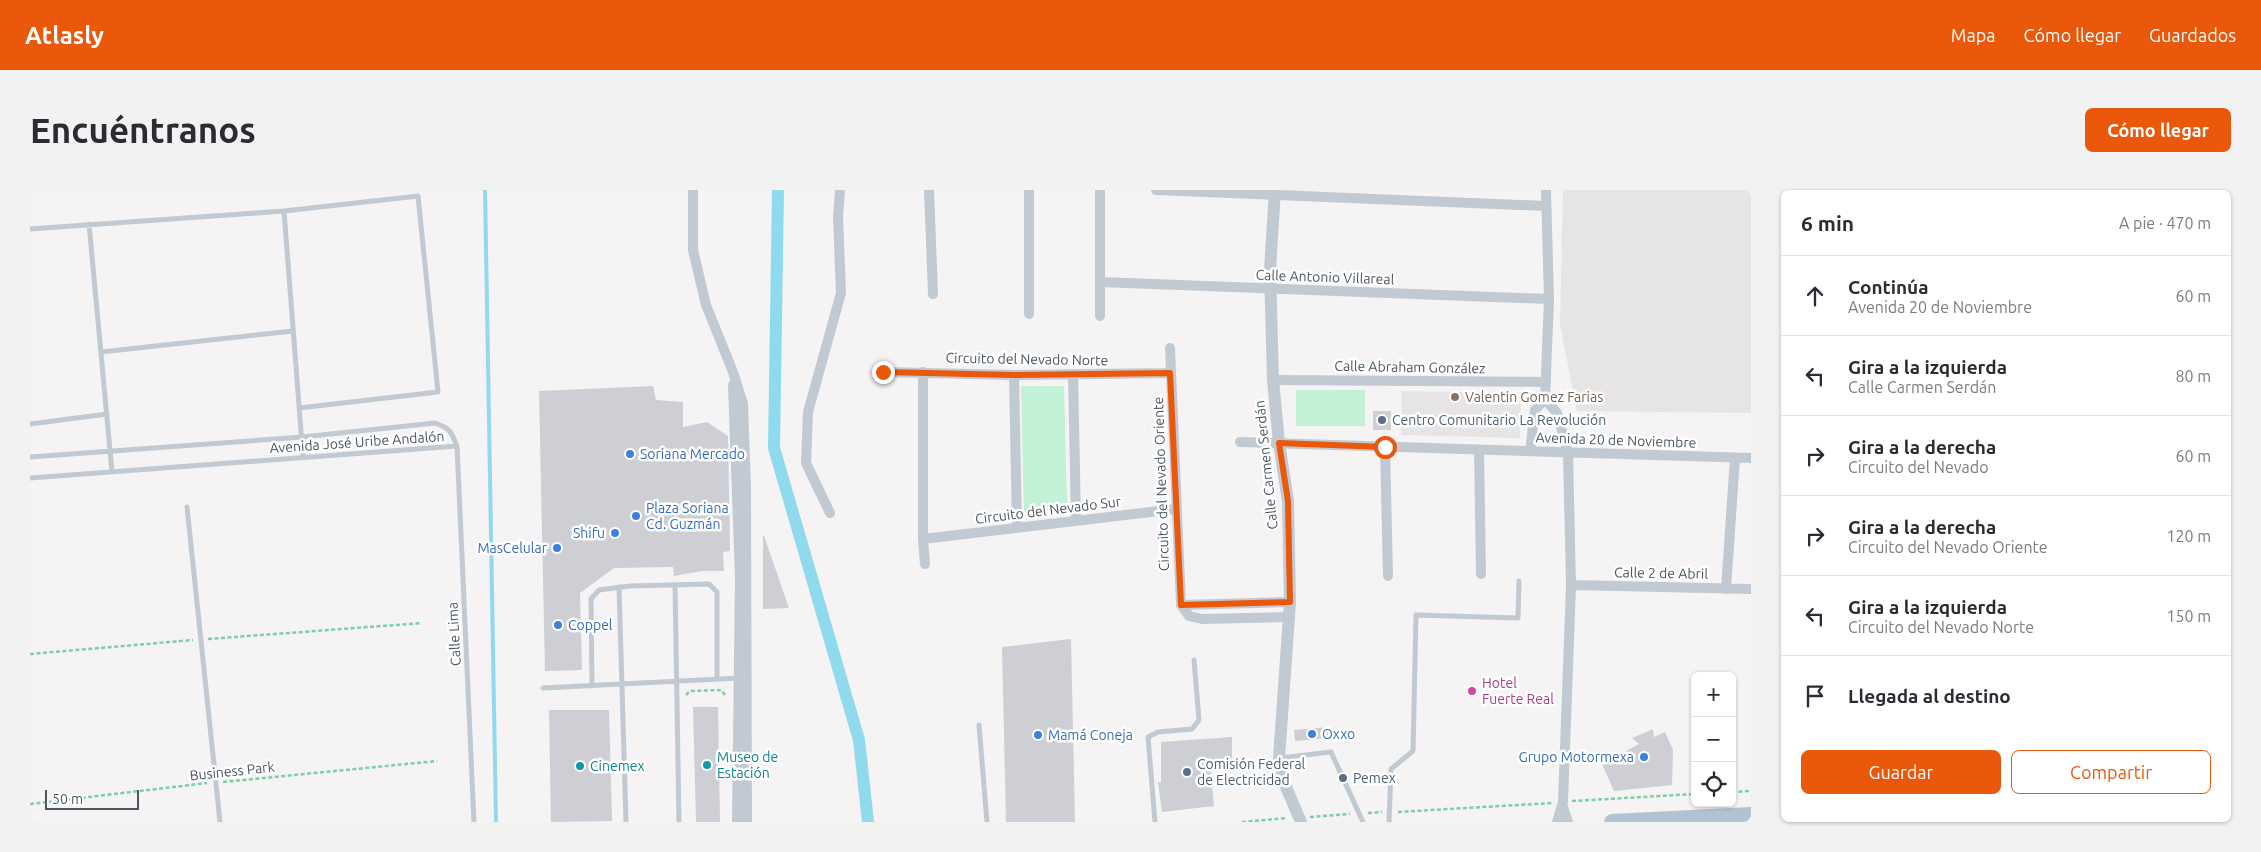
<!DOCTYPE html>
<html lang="es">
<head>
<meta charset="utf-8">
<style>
	:root { --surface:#fff; --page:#f2f2f3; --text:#2b2b33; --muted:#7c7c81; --line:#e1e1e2; --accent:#ea580c }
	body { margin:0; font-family:Ubuntu,sans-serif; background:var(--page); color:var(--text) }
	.controls { position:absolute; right:15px; bottom:15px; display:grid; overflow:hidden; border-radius:8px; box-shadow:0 1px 4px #0004 }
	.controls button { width:45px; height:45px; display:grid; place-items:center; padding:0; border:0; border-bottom:1px solid var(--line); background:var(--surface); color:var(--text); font:25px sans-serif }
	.scale { position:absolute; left:15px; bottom:12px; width:94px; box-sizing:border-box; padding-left:5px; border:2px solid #4a5661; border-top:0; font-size:14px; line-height:18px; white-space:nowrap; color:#4a5661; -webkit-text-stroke:4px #fff; paint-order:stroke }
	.stop { position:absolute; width:15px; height:15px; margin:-11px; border:4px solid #ea580c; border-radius:50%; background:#fff }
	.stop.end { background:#ea580c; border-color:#fff; box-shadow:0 1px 5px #0008 }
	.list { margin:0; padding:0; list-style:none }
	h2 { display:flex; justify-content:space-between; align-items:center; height:65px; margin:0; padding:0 20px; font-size:21px }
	h2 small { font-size:16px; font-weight:400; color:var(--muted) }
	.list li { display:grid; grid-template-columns:32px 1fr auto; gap:15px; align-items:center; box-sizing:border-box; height:80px; padding:0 20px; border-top:1px solid var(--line) }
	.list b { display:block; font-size:19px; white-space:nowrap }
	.list p { margin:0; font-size:16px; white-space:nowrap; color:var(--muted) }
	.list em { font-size:16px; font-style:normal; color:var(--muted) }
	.actions { display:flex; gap:10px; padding:15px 20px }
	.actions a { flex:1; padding:11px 0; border:1px solid var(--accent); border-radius:8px; text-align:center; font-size:18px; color:var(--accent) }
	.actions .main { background:var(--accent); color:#fff }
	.icon { flex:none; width:28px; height:28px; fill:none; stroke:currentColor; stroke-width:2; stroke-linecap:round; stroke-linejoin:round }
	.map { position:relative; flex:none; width:1721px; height:632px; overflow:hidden; border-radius:8px }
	header { display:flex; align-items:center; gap:30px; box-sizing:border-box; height:70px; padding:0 25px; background:var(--accent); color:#fff }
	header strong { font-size:24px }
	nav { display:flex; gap:28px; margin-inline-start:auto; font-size:18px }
	.intro { display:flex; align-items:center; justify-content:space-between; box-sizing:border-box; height:120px; padding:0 30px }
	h1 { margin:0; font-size:35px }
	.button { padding:12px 22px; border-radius:8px; background:var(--accent); color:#fff; font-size:18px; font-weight:700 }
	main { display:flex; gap:30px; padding:0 30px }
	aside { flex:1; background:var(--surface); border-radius:8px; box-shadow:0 1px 4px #0004 }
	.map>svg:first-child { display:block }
	.education { fill:#e6e4e5 }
	.green { fill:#c3f1d5 }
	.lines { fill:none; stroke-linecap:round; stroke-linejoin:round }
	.stream { stroke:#90daee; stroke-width:4 }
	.canal { stroke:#90daee; stroke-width:12 }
	.building { fill:#cdcfd5 }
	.path { stroke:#7ad0a6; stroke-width:2.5; stroke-dasharray:4 2.5; stroke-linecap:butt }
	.service { stroke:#c1cad2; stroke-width:5 }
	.minor { stroke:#c1cad2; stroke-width:10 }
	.tertiary { stroke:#c1cad2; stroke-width:12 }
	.primary { stroke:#b3c2d1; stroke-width:16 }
	.route { stroke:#ea580c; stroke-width:6 }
	.education-dot { fill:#8d6e63; stroke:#fff; stroke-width:2 }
	.service-dot { fill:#5c6f8a; stroke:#fff; stroke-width:2 }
	.shop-dot { fill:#3f7fe0; stroke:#fff; stroke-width:2 }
	.hotel-dot { fill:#d1479c; stroke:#fff; stroke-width:2 }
	.culture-dot { fill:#0f9aa8; stroke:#fff; stroke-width:2 }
	.labels { text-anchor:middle; stroke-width:5; stroke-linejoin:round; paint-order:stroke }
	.street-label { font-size:14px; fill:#4a5661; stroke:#fff }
	.education-label { font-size:14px; fill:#785e54; stroke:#fff; text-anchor:start }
	.service-label { font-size:14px; fill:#4e5e75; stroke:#fff; text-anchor:start }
	.shop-label { font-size:14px; fill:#366cbe; stroke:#fff; text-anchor:start }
	.hotel-label { font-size:14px; fill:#b23c85; stroke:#fff; text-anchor:start }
	.culture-label { font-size:14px; fill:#0d838f; stroke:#fff; text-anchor:start }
</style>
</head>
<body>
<header>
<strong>Atlasly</strong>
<nav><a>Mapa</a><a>Cómo llegar</a><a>Guardados</a></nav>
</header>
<div class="intro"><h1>Encuéntranos</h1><a class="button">Cómo llegar</a></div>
<main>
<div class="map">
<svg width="1721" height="632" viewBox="0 0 1721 632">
	<rect width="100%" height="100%" fill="#f5f3f3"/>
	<!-- education -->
	<path class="education" d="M 1533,0 L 1721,0 L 1721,223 L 1547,221 L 1530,134 Z
		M 1372,201 L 1491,203 L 1490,248 L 1371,245 Z"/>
	<!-- green -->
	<path class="green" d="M 991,196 L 1034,196 L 1037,318 L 994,323 Z
		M 1266,200 L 1335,200 L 1335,236 L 1266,236 Z"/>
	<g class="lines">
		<!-- stream -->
		<path class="stream" d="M 455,0 L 466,632"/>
		<!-- canal -->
		<path class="canal" d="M 748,0 L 744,258 L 829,550 L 838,632"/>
	</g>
	<!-- building -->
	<path class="building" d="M 623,196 L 626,210 L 653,212 L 653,237 L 677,232 L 698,246 L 700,361 L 693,362 L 694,381 L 672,381 L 644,386 L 643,377 L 584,378 L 550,403 L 552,480 L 515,481 L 509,201 Z
		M 1343,221 L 1361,221 L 1361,240 L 1343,240 Z
		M 733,346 L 734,346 L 759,418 L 733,419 Z
		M 1041,449 L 1045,632 L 976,632 L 972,457 Z
		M 663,517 L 688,517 L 690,632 L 666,632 Z
		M 519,520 L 579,520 L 582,631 L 521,632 Z
		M 1298,537 L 1299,548 L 1265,551 L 1264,540 Z
		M 1623,539 L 1624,547 L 1635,542 L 1643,560 L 1642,595 L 1584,601 L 1572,574 L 1609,554 L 1602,548 Z
		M 1202,547 L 1202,571 L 1180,574 L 1184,616 L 1132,622 L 1128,592 L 1131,592 L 1131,552 Z"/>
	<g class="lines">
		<!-- path -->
		<path class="path" d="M 178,449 L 392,433
			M 0,464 L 163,450
			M 656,505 L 660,501 L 691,500 L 696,506
			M 193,592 L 407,571
			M 1702,602 L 1721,601
			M 1542,611 L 1665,604
			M 0,614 L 177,593
			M 1368,622 L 1522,613
			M 1338,623 L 1352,622
			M 1280,627 L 1320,624
			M 1212,632 L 1257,628"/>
		<!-- service -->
		<path class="service" d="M 254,21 L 273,267
			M 59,34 L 82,282
			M 0,39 L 254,21 L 388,6 L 408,202 L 269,218
			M 71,162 L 263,141
			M 0,234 L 77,224
			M 0,267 L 272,247 L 405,233 C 420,238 421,241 427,256 L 444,632
			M 0,288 L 427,256
			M 157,317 L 190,632
			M 645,395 L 649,632
			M 589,397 L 596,632
			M 562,496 L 561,409 L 569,400 L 600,396 L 679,394 L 687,402 L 687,489
			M 513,498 L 709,488
			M 949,535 L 957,632
			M 1250,568 L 1301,562 L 1333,632
			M 1125,632 L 1118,547 L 1128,542 L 1162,539 L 1169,530 L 1164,470
			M 1359,632 L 1361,579 L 1383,561 L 1386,425 L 1488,428 L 1489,391"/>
		<!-- minor -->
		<path class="minor" d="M 663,0 L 663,60 L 676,115 L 703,182 L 713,214 L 716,296 L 717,632
			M 899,0 L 903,104
			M 1070,0 L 1070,126
			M 1126,0 L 1516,16
			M 1516,0 L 1519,109 L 1515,209 L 1527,223 L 1538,262 L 1541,395 L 1533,612 L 1527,632
			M 1070,92 L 1519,109
			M 999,124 L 999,0
			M 1140,158 L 1151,415 L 1159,426 L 1172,429 L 1260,427
			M 853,182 L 984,185 L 1140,183
			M 893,182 L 893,349 L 895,374
			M 984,185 L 987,337
			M 1043,185 L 1046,330
			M 1243,190 L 1516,192
			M 703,195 L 710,387 L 707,632
			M 1210,252 L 1721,268
			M 1355,257 L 1358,386
			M 1449,260 L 1451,384
			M 1500,261 L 1505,220 L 1515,209
			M 800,323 L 776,273 L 778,222 L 811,103 L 808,27 L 810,0
			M 893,349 L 1146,319
			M 1541,395 L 1721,399
			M 1696,399 L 1705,268
			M 1151,415 L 1260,412
			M 1533,617 L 1538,632"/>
		<!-- tertiary -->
		<path class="tertiary" d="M 1245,0 L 1240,80 L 1243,190 L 1249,253 L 1258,311 L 1260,412 L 1249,568 L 1253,590 L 1271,632"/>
		<!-- primary -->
		<path class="primary" d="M 1582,632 L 1721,625"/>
	</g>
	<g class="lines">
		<!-- route -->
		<path class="route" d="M 853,182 L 984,185 L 1140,183 L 1151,415 L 1260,412 L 1258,311 L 1249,253 L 1355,257"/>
	</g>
	<!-- markers -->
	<circle class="education-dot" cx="1425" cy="207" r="5"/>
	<g class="service-dot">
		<circle cx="1352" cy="230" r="5"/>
		<circle cx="1157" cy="582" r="5"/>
		<circle cx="1313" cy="588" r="5"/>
	</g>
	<g class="shop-dot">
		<circle cx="600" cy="264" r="5"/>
		<circle cx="606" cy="326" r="5"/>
		<circle cx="585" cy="343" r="5"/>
		<circle cx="527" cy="358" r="5"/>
		<circle cx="528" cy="435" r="5"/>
		<circle cx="1282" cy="544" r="5"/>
		<circle cx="1008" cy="545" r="5"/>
		<circle cx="1614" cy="567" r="5"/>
	</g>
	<circle class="hotel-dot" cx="1442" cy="501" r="5"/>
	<g class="culture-dot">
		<circle cx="677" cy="575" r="5"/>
		<circle cx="550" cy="576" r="5"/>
	</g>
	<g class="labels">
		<!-- street labels -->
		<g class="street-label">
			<text transform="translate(1295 87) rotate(2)" y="5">Calle Antonio Villareal</text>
			<text transform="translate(997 169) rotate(1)" y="5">Circuito del Nevado Norte</text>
			<text transform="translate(1380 177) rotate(1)" y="5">Calle Abraham González</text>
			<text transform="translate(1586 250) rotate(2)" y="5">Avenida 20 de Noviembre</text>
			<text transform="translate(327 252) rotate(-4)" y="5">Avenida José Uribe Andalón</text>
			<text transform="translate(1236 275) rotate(-96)" y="5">Calle Carmen Serdán</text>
			<text transform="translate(1131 294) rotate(-92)" y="5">Circuito del Nevado Oriente</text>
			<text transform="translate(1018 320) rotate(-7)" y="5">Circuito del Nevado Sur</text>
			<text transform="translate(1631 383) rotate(1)" y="5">Calle 2 de Abril</text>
			<text transform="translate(424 444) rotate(-93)" y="5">Calle Lima</text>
			<text transform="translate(202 581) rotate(-6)" y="5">Business Park</text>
		</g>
		<!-- education labels -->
		<g class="education-label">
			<text x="1435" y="212">Valentin Gomez Farias</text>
		</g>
		<!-- service labels -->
		<g class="service-label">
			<text x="1362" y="235">Centro Comunitario La Revolución</text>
			<text x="1167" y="579">Comisión Federal<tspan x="1167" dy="16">de Electricidad</tspan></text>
			<text x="1323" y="593">Pemex</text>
		</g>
		<!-- shop labels -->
		<g class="shop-label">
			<text x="610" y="269">Soriana Mercado</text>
			<text x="616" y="323">Plaza Soriana<tspan x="616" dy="16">Cd. Guzmán</tspan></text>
			<text x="575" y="348" text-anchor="end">Shifu</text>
			<text x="517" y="363" text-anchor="end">MasCelular</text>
			<text x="538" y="440">Coppel</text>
			<text x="1292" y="549">Oxxo</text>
			<text x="1018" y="550">Mamá Coneja</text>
			<text x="1604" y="572" text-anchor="end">Grupo Motormexa</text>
		</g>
		<!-- hotel labels -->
		<g class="hotel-label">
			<text x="1452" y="498">Hotel<tspan x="1452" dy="16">Fuerte Real</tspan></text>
		</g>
		<!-- culture labels -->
		<g class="culture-label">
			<text x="687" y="572">Museo de<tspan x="687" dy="16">Estación</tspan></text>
			<text x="560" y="581">Cinemex</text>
		</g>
	</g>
</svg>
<div class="controls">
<button>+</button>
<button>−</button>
<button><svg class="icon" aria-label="locate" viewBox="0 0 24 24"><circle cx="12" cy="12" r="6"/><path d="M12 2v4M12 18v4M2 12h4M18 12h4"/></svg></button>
</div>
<div class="scale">50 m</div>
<div class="stop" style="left:1355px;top:257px"></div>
<div class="stop end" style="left:853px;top:182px"></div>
</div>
<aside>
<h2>6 min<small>A pie · 470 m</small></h2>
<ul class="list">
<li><svg class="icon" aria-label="ahead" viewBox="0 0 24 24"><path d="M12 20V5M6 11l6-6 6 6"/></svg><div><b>Continúa</b><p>Avenida 20 de Noviembre</p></div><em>60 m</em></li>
<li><svg class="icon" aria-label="left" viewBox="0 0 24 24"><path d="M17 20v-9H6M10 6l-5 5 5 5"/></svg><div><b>Gira a la izquierda</b><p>Calle Carmen Serdán</p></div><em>80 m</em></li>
<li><svg class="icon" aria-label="right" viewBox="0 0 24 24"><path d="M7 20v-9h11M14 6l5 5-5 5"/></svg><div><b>Gira a la derecha</b><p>Circuito del Nevado</p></div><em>60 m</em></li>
<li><svg class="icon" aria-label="right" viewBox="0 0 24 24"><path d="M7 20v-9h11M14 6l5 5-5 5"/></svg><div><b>Gira a la derecha</b><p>Circuito del Nevado Oriente</p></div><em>120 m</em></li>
<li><svg class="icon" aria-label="left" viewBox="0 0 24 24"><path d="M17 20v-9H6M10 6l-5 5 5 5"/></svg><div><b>Gira a la izquierda</b><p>Circuito del Nevado Norte</p></div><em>150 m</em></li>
<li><svg class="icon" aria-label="arrive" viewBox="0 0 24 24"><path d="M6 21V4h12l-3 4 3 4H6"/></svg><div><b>Llegada al destino</b></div></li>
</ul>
<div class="actions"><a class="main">Guardar</a><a>Compartir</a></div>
</aside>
</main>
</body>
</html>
